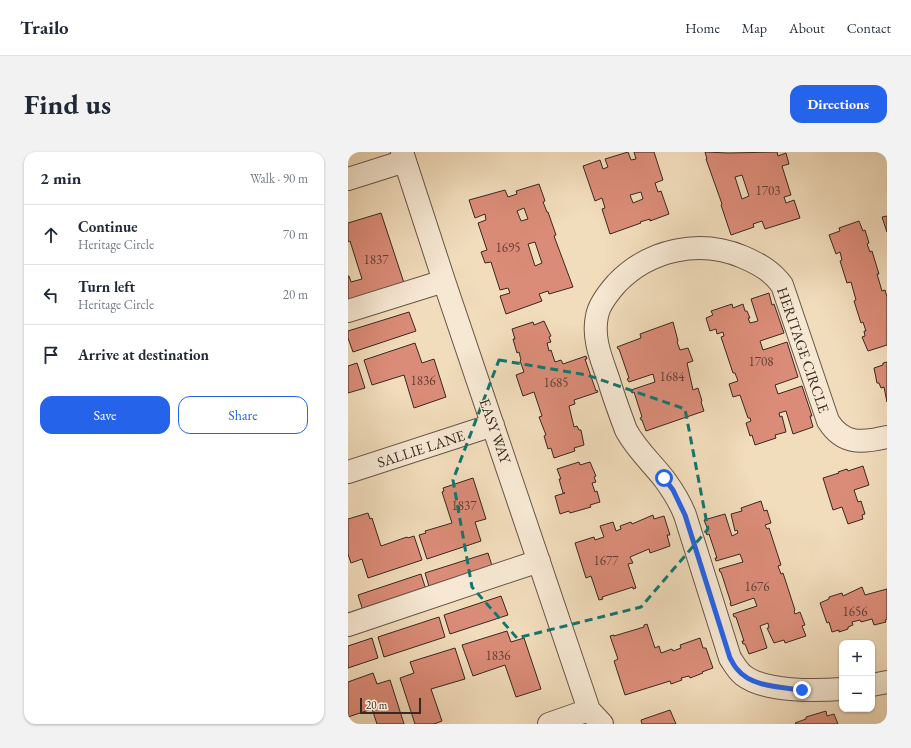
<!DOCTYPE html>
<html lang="en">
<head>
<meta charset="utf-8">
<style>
	:root { --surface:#fff; --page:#f2f2f3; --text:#1f2937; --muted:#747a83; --line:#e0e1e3; --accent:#2563eb }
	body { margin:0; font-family:"EB Garamond",serif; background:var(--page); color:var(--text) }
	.controls { position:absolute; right:12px; bottom:12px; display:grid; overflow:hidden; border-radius:8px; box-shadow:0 1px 3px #0004 }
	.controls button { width:36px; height:36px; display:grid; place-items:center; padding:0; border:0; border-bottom:1px solid var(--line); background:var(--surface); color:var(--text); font:20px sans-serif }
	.scale { position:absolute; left:12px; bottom:10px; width:61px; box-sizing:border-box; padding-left:4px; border:2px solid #382821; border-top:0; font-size:11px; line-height:14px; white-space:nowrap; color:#382821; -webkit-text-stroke:3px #f6e8d3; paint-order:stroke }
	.stop { position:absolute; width:12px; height:12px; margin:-9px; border:3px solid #2563eb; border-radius:50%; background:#fff }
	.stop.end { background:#2563eb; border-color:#fff; box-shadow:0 1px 4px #0008 }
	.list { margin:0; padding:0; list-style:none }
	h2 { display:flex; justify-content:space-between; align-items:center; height:52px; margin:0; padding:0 16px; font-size:17px }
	h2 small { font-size:13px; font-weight:400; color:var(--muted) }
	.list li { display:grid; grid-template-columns:26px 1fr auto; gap:12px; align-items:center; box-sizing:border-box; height:60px; padding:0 16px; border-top:1px solid var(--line) }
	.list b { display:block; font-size:15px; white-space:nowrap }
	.list p { margin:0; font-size:13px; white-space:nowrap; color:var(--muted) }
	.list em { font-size:13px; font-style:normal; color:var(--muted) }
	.actions { display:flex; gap:8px; padding:12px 16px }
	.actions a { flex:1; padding:9px 0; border:1px solid var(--accent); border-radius:12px; text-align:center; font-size:14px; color:var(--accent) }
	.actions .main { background:var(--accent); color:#fff }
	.icon { flex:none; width:22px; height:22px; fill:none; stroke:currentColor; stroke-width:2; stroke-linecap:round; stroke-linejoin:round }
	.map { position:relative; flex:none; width:539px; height:572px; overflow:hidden; border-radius:12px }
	header { display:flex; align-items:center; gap:24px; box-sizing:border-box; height:56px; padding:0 20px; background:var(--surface); border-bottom:1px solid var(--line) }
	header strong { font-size:19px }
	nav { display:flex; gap:22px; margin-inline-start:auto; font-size:14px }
	.intro { display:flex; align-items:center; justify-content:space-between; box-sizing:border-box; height:96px; padding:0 24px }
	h1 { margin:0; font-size:28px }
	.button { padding:10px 18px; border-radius:12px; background:var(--accent); color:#fff; font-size:14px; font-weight:700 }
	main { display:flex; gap:24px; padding:0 24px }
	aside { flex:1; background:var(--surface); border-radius:12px; box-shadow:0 1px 3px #0004 }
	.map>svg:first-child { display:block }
	.building { fill:#db8c78; stroke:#382821; fill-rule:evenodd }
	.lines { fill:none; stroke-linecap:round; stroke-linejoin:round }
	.minor-casing { stroke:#665548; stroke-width:24 }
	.minor { stroke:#f6e8d3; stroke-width:22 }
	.route { stroke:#2563eb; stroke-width:5 }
	.marked { fill:none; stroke:#0f766e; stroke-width:3; stroke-dasharray:8 5; stroke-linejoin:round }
	.labels { text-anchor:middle; stroke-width:3; stroke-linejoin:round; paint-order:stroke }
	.number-label { font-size:13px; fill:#614137 }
	.street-label { font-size:15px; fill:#382821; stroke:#f6e8d3 }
</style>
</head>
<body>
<header>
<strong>Trailo</strong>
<nav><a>Home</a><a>Map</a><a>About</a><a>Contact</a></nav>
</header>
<div class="intro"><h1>Find us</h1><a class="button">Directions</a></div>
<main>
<aside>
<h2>2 min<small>Walk · 90 m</small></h2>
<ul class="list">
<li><svg class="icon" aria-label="ahead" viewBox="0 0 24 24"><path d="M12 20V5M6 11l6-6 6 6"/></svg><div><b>Continue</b><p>Heritage Circle</p></div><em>70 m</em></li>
<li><svg class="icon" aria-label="left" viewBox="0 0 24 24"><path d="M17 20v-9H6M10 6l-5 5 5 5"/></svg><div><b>Turn left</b><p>Heritage Circle</p></div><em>20 m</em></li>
<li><svg class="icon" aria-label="arrive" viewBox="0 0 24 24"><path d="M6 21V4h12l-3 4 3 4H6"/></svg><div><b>Arrive at destination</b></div></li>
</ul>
<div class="actions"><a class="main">Save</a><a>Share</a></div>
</aside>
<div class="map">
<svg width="539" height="572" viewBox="0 0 539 572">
	<rect width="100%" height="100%" fill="#f1dcbb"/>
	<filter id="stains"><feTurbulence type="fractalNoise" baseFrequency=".005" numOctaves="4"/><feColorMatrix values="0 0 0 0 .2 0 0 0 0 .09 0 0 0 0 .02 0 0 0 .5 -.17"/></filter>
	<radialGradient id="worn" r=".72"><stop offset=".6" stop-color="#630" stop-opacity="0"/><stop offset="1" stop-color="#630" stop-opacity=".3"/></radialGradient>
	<!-- building -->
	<path class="building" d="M 280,0 L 283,8 L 288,7 L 286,0 L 306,0 L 315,28 L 307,31 L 310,40 L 313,39 L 321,62 L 302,69 L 302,67 L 292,70 L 293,71 L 262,82 L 254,57 L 257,56 L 254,46 L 247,49 L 235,14 L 252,8 L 255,17 L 260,15 L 257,7 ZM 293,40 L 295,47 L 285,51 L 282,43 Z
		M 357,0 L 380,1 L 429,0 L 430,4 L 438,1 L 441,12 L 434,14 L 443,43 L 436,45 L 438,51 L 446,48 L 452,66 L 417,77 L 414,69 L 405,72 L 406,75 L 383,83 L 373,53 L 374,52 L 358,7 L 359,7 ZM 394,23 L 401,44 L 394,47 L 387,25 Z
		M 191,32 L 197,49 L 195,50 L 199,60 L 200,60 L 208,83 L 206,84 L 225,135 L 201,142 L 200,139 L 191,142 L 194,149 L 158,162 L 152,144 L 162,141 L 160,136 L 152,138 L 143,110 L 137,111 L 133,100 L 139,98 L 130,71 L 138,68 L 137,62 L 127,66 L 121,48 L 157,38 L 160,45 L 169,42 L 168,39 ZM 176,56 L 180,67 L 173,69 L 169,59 ZM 187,90 L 194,111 L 187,114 L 180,92 Z
		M 33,61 L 57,134 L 0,151 L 0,124 L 1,124 L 3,130 L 14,127 L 2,89 L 0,90 L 0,71 Z
		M 539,64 L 539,80 L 534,65 Z
		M 511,69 L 515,79 L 517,78 L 521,91 L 519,92 L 522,100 L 524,99 L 531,122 L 529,122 L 534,139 L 537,138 L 539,145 L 539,193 L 520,199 L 514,185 L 517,184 L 516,179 L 518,179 L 515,170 L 513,171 L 506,149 L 508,148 L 503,130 L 499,131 L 492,109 L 494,108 L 492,100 L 488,102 L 481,83 L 492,79 L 491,76 Z
		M 421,141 L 424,153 L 426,152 L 436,181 L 412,189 L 415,198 L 439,190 L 450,225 L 427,233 L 430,242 L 454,234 L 464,264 L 462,264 L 465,275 L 445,282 L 438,259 L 431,261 L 432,265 L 434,264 L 438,280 L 427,283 L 428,286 L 407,293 L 404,283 L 402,284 L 398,271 L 403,269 L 402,266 L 400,266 L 392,243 L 385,245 L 381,232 L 390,229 L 387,221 L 385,221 L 373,185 L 376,184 L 375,180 L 369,182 L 368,177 L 362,179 L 358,166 L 365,163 L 363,159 L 384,152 L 385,156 L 395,152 L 397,159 L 399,159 L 402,166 L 400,166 L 402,171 L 410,169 L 403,147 Z
		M 61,160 L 68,179 L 5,200 L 0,186 L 0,179 Z
		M 196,169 L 203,184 L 201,185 L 203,190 L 199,191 L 201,199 L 203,198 L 207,210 L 213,208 L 215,212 L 238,204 L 239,207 L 237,207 L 248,239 L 249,238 L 250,240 L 226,248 L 227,252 L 221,254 L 226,275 L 229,274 L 231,278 L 233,278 L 236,293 L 226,296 L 227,299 L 206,306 L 203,296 L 200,297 L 196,284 L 198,283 L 191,265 L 194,264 L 186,240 L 175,244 L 168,223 L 176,220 L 172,209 L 173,208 L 171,200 L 169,201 L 165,187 L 167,187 L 164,177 L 185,170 L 186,173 Z
		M 325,170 L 330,189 L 329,190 L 332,198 L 340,196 L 345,209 L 339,211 L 345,238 L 350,236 L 354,249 L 353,250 L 356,259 L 298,279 L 294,268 L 293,268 L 292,266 L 294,265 L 286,240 L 284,241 L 283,238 L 307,230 L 305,222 L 281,230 L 279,227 L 281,226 L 271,197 L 270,197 L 269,195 L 293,186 L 292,182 Z
		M 67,191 L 74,211 L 86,207 L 98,245 L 66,256 L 56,223 L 24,233 L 16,208 Z
		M 539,210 L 539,250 L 536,235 L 533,236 L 531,231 L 529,231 L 526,216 L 535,213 L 535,211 Z
		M 9,211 L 17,236 L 0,241 L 0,214 Z
		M 231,310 L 232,313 L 242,310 L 248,324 L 246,325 L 248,330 L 244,331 L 247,340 L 249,339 L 252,350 L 242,353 L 243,355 L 222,361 L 221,359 L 212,362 L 207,344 L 217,341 L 215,341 L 211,327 L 213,327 L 209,317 Z
		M 515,314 L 521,333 L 506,338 L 510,350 L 513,349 L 517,362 L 514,363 L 515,367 L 500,372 L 494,355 L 485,358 L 475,326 L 491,321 L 490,320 L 499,317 L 500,319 Z
		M 125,326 L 138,367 L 127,370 L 133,389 L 79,407 L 71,383 L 78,381 L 77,379 L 104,371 L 94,340 L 96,339 L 95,336 Z
		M 413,349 L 416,359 L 419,358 L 423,371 L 417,373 L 419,377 L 421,376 L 433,413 L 430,414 L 433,422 L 435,421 L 447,458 L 446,459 L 447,462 L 452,460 L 457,473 L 454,474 L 458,484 L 437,491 L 436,488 L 426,491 L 419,476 L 421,476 L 420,471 L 412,474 L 419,496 L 401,502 L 397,492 L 395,492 L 394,489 L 396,489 L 388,465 L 386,465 L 385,462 L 409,454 L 406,446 L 383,454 L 382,451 L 383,451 L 373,420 L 372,420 L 371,417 L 395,410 L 392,402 L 368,409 L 367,406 L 369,406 L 361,382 L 359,383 L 358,379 L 360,378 L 356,368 L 377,362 L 384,384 L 390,381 L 389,378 L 387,379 L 383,362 L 394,359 L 393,356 Z
		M 20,361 L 22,367 L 24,366 L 33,394 L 59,385 L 60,386 L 66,384 L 74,408 L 20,426 L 14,407 L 3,411 L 0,402 L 0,367 Z
		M 305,363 L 306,367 L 316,364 L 322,383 L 319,383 L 322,394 L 302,401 L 301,397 L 282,405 L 285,411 L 280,412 L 288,436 L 285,437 L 285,435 L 254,445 L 255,447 L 251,448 L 243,424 L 238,426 L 227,391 L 246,385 L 247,388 L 256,385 L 252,374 L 265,370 L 268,379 L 273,377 L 272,374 L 283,370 L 284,372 Z
		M 140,401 L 146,420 L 83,441 L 77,421 Z
		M 73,422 L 79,441 L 16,462 L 10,443 Z
		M 514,435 L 517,443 L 539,437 L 539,467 L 537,468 L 538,470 L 526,473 L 524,467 L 513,470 L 512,468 L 504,470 L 505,473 L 500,475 L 500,477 L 491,480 L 491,478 L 484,480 L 481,470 L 479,471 L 472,451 L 481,447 L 481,445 L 494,441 L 495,444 Z
		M 153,444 L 160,463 L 102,482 L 96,463 Z
		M 91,465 L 97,485 L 36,505 L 30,485 Z
		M 299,472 L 307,496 L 311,494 L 313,501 L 324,497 L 325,499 L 333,496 L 332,493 L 352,486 L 355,496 L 358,496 L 365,516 L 354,520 L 355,521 L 342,526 L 341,524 L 333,526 L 334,528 L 323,532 L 322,529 L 277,543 L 266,509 L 270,507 L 262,484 L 266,483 L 266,484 L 296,475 L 296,473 Z
		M 159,479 L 163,490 L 176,486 L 193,537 L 168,545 L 157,513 L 125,524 L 114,493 Z
		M 24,486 L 30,506 L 0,516 L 0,494 Z
		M 107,496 L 117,527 L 83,537 L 94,569 L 86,572 L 67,572 L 52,526 L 66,521 L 62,510 Z
		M 25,521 L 29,532 L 42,528 L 56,572 L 29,572 L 24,557 L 0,565 L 0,530 Z
		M 322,558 L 328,572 L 294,572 L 293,568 Z
		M 478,559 L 479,564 L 486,562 L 490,572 L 448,572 L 447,571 L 458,567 L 458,565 Z"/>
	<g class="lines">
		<defs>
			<path id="minor" d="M 54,0 L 96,129 L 241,558 L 254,572
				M 0,27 L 57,9
				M 0,159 L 96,129
				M 0,320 L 145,273
				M 0,473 L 191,409
				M 524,533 L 539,530
				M 494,537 C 468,539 416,540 395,523 C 389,518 386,512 382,506 L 337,363 C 332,350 325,339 317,328 C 304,311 288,297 278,278 C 272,262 266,246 261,229 C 254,208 244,187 249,164 C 251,152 261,140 269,131 C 302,97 352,87 395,105 C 411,112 424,119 434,133 L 480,269 C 495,293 514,291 539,285
				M 201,572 L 241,558"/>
		</defs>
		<!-- minor casing -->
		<use href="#minor" class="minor-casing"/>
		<!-- minor -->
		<use href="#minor" class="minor"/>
	</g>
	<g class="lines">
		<!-- route -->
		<path class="route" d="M 316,326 L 325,338 L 337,363 L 382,506 C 384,509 386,514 389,517 C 403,535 433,535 454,538"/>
	</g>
	<!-- marked area -->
	<path class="marked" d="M 151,208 L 239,223 L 337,257 L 360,377 L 293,455 L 169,486 L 124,435 L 105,328 Z"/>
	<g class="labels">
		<!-- number labels -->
		<g class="number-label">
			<text x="420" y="43">1703</text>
			<text x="160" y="100">1695</text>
			<text x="28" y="112">1837</text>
			<text x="413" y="214">1708</text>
			<text x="324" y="229">1684</text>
			<text x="75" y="233">1836</text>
			<text x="208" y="235">1685</text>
			<text x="116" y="358">1837</text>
			<text x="258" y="413">1677</text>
			<text x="409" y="439">1676</text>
			<text x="507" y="464">1656</text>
			<text x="150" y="508">1836</text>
		</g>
		<!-- street labels -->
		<g class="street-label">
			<text transform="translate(455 198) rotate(71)" y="5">HERITAGE CIRCLE</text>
			<text transform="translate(147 279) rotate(71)" y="5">EASY WAY</text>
			<text transform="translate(73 297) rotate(-18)" y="5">SALLIE LANE</text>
		</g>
	</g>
	<rect width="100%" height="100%" filter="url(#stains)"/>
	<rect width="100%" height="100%" fill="url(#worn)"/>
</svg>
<div class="controls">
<button>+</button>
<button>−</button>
</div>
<div class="scale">20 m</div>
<div class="stop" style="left:316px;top:326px"></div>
<div class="stop end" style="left:454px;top:538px"></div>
</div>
</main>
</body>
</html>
